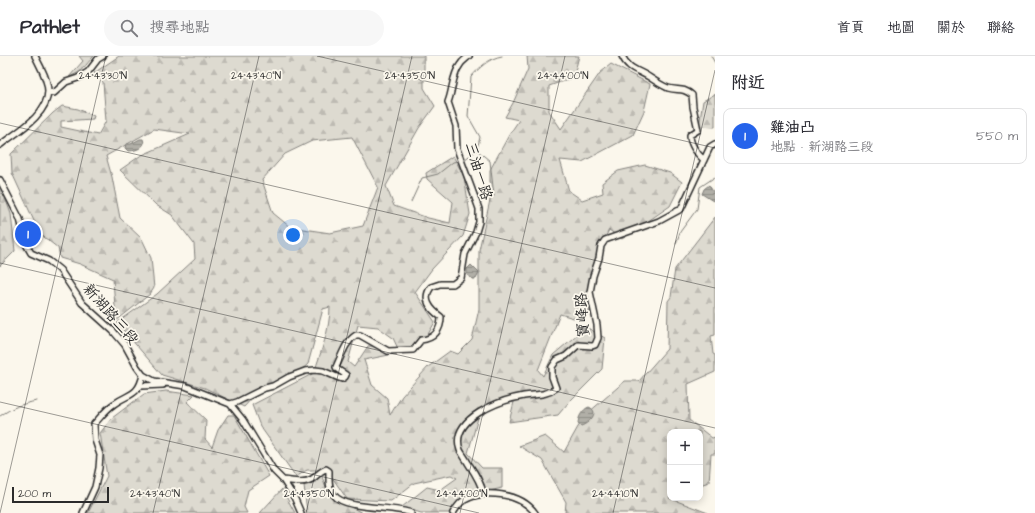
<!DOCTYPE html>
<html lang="zh-TW">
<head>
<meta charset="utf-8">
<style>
	:root { --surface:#fff; --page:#f7f7f7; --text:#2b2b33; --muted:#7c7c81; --line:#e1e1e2; --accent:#2563eb }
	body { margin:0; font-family:"Architects Daughter","LXGW WenKai TC",sans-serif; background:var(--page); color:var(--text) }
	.controls { position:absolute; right:12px; bottom:12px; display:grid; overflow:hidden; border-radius:8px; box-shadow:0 2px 10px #0003 }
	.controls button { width:36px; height:36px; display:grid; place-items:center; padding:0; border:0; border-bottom:1px solid var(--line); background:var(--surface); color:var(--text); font:20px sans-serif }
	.scale { position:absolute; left:12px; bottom:10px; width:97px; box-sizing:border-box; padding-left:4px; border:2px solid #2b2b2b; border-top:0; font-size:11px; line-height:14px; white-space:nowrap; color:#2b2b2b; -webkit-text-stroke:3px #fbf7ec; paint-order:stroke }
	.you { position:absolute; left:293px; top:179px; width:14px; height:14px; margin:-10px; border:3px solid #fff; border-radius:50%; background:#1a73e8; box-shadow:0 0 0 6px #1a73e833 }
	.badge { display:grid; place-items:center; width:26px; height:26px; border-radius:50%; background:var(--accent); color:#fff; font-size:13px; font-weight:700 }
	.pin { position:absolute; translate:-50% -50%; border:2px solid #fff; box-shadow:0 1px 4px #0006 }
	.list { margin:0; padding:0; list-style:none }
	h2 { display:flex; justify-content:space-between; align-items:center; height:52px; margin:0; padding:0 16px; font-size:17px }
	h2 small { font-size:13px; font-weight:400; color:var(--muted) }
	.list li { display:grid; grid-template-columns:26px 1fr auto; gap:12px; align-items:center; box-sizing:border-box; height:56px; margin:0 8px 8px; padding:0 8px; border:1px solid var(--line); border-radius:8px }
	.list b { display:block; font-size:15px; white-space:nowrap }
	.list p { margin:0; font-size:13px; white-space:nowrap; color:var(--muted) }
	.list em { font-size:13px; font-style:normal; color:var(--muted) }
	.icon { flex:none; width:22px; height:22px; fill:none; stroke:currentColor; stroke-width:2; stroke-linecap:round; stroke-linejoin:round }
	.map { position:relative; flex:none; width:715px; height:457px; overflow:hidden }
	header { display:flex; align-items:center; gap:24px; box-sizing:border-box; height:56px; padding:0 20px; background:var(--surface); border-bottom:1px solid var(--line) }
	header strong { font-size:19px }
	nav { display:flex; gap:22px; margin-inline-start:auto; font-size:14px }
	.search { width:280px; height:36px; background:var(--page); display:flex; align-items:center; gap:10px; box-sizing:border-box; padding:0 14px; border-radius:22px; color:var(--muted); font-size:15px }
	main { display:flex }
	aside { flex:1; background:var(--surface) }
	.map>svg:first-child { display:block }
	.forest { fill:url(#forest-firs); stroke:#84827e; fill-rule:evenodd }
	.water { fill:url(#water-rules); stroke:#7b7a75 }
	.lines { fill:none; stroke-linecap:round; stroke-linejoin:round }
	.stream { stroke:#7b7a75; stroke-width:1 }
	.minor-casing { stroke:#2b2b2b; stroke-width:8 }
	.minor { stroke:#fbf7ec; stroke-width:5 }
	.ticks { fill:none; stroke:#2b2b2b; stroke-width:1; stroke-opacity:0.45 }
	.labels { text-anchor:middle; stroke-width:3.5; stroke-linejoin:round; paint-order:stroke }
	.street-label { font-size:15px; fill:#2b2b2b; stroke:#fbf7ec }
	.ticks-label { font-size:10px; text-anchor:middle; fill:#2b2b2b; stroke:#fbf7ec; stroke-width:3.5; stroke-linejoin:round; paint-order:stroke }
</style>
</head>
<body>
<header>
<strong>Pathlet</strong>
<div class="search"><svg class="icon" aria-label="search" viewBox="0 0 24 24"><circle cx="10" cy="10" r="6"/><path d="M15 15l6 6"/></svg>搜尋地點</div>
<nav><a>首頁</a><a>地圖</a><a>關於</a><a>聯絡</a></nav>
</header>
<main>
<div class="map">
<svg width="715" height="457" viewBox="0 0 715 457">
	<defs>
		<pattern id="forest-firs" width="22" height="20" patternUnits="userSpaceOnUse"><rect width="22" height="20" fill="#dddad0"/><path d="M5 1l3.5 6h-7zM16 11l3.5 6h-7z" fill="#bebbb3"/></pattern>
		<pattern id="water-rules" width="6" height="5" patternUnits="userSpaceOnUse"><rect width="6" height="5" fill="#b1afa7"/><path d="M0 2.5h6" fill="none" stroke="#908f88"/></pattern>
	</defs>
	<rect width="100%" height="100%" fill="#fbf7ec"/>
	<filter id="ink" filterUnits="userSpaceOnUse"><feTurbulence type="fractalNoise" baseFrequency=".025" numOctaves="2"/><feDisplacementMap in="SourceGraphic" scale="8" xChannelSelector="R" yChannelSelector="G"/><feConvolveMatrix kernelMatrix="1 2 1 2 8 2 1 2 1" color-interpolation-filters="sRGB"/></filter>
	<g filter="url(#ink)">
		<!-- forest -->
		<path class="forest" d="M 79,0 L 94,0 C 84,10 84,15 69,21 L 83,5 Z
			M 119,0 L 424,0 L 424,32 L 435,50 L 419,72 L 386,130 L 394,150 L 428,162 L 450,167 L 453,146 L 427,123 L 426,117 L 453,100 L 464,120 L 470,158 L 463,180 L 432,213 L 415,236 L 435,266 L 427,280 L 400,297 L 393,282 L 378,271 L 358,269 L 348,306 L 354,311 L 368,290 L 383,290 L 389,299 L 364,304 L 372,329 L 387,342 L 390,359 L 402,340 L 428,311 L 450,295 L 458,298 L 472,284 L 479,253 L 479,194 L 490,144 L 490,114 L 509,79 L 519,64 L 505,61 L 513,47 L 528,13 L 527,0 L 579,0 L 574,19 L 569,23 L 549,30 L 549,55 L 561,73 L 600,17 L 611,8 L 650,28 L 644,55 L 633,79 L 582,106 L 560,104 L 569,135 L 582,144 L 603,137 L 602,127 L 618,115 L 645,109 L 670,117 L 682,126 L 670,150 L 622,183 L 609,174 L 597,197 L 590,257 L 577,263 L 560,258 L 538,314 L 543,320 L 553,299 L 586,271 L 605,282 L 602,313 L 569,346 L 558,359 L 509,366 L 515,342 L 480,355 L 468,397 L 482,412 L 502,412 L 502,432 L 472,439 L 451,457 L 421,457 L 402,451 L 427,431 L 440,434 L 457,422 L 451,419 L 414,427 L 391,445 L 347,443 L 327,414 L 307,414 L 296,421 L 260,370 L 252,349 L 314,317 C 321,295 330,274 330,251 L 323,253 L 308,308 L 291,323 L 253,341 L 244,351 L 205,332 L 162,319 L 117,267 L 157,238 L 195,203 L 194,188 L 172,159 L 156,149 L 120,114 L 140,100 L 190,78 L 154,73 L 106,100 L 112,121 L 120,162 L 142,183 L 151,202 L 154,232 L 150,238 L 116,265 L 113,223 L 80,208 L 60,202 L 58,192 L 40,178 L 12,117 L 11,98 L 53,57 L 62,50 L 78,53 L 94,60 L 93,63 L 61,65 L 61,71 L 98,79 L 106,65 L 103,26 L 94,17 ZM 352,81 L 378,131 L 363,170 L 330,177 L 290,171 L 273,157 L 262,124 L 285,98 L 312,85 Z
			M 715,38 L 715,71 L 699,70 L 703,45 Z
			M 0,128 L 11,158 L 15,195 L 0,210 Z
			M 715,161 L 715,279 L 711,280 L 713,298 L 715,299 L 715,316 L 688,328 L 689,364 L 712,382 L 715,381 L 715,398 L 711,398 L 709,426 L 700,429 L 700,376 L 670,376 L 670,441 L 669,442 L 708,457 L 565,457 L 566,446 L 542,404 L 519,390 L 545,380 L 564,396 L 578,371 L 588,357 L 625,325 L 639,325 L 667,293 L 668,245 L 671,241 L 675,213 Z
			M 166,335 L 194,339 L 187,346 L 206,364 L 205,383 L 212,391 L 218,374 L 228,359 L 234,359 L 269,420 L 248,434 L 244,451 L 247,457 L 88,457 L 107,420 L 100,377 L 112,362 L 144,338 Z
			M 321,418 L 329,439 L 362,457 L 307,457 L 304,429 Z
			M 282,433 L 295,457 L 260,457 Z"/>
		<!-- water -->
		<path class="water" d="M 140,83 L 143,83 L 144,87 C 142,93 134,95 128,95 L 125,92 L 126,88 L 131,88 Z
			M 709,129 L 715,139 L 713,145 L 702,138 L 704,133 Z
			M 471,209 L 479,217 L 476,223 L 473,223 L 467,219 L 467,213 Z
			M 589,351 C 601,356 588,368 581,370 L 578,368 C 578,361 583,353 589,351 Z"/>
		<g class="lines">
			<!-- stream -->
			<path class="stream" d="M 711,0 L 715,7
				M 478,95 L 490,105 L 494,140
				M 464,104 L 477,94 L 480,81 L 468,60 L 471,21 C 479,12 489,2 502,0
				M 411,146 L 422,122 L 438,118 L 453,106 L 459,105
				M 676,188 L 680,176 L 697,153 L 700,131 L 715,121
				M 0,360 C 13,351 21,348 37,345"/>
			<defs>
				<path id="minor" d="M 622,0 C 628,13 638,14 649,21 C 655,25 661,29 668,32 C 679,35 682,31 692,39 L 693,51 L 698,74 L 690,79 C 690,88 697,98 704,104
					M 48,36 L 54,37 L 66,26 L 78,22 L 88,16 L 98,3 L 103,0
					M 0,89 C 17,76 48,59 48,35 C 48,23 40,10 35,0
					M 0,124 L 20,163 L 27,190 L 31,197 L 49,205 L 60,214 L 82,247 L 113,275 L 125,289 L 137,311 L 143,319 L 154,325 L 185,330 L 230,348 L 243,364 L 274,415 L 283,424 L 294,441 L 301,457
					M 141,330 L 163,329
					M 230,348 L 237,346 L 265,332 L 273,330 L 289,321 L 305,315 L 315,314 L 323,315 L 339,322 L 342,323 L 345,321 L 346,319 L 337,313 L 336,311 C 342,299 345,286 356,279 L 360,279 L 388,295 L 413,294 L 421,284 C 434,283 441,274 441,261 C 430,253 422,243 431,231 L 440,228 L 453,228 L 461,222 L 465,198 L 476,176 L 479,166 L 479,153 L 474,139 L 457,93 L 456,70 L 448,46 C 453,34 452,19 460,9 C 462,5 466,3 469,0
					M 283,424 C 293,425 304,428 312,423 C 317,420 320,415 326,413 L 329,415 C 329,423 328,433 334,439 C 345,454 394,450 411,457
					M 483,437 C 481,426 474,416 468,407 C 466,403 462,398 460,394 C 449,362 501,344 524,340 C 535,338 546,340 556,332 L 552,321 L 552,311 L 557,304 L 566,300 L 578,289 L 592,290 L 595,289 L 598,282 L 597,269 L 590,236 L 593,220 L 599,202 L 601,190 L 605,184 L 659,165 L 681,153 L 710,91 L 715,88
					M 83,457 L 95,431 L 99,412 L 100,399 L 95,384 L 94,368 C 100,362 106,353 114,348 C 129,337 138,341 143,319
					M 453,457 C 456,453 459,447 463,445 C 483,432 521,437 535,457"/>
			</defs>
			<!-- minor casing -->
			<use href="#minor" class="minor-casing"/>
			<!-- minor -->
			<use href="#minor" class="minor"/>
		</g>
	</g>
	<!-- ticks -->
	<path class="ticks" d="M 317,0 L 715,92M 0,67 L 715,232M 0,207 L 715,372M 0,346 L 479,457M 0,457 L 106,0M 153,457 L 259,0M 306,457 L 412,0M 460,457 L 565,0M 613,457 L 715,14"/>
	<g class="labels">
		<!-- street labels -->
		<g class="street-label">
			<text transform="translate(479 115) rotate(73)" y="5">三油一路</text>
			<text transform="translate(111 258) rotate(49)" y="5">新湖路三段</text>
			<text transform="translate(582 259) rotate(-94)" y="5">寶峰路</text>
		</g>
	</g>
	<g class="ticks-label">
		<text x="103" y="23">24°43'30"N</text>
		<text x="256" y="23">24°43'40"N</text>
		<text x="410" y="23">24°43'50"N</text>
		<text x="563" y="23">24°44'00"N</text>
		<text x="155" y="441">24°43'40"N</text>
		<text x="309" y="441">24°43'50"N</text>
		<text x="462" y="441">24°44'00"N</text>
		<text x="615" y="441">24°44'10"N</text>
	</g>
</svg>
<div class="controls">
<button>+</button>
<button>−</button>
</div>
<div class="scale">200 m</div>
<div class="you"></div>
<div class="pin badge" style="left:28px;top:178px">1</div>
</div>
<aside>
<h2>附近<small></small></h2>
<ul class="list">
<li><span class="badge">1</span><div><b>雞油凸</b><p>地點 · 新湖路三段</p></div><em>550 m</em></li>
</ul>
</aside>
</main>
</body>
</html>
